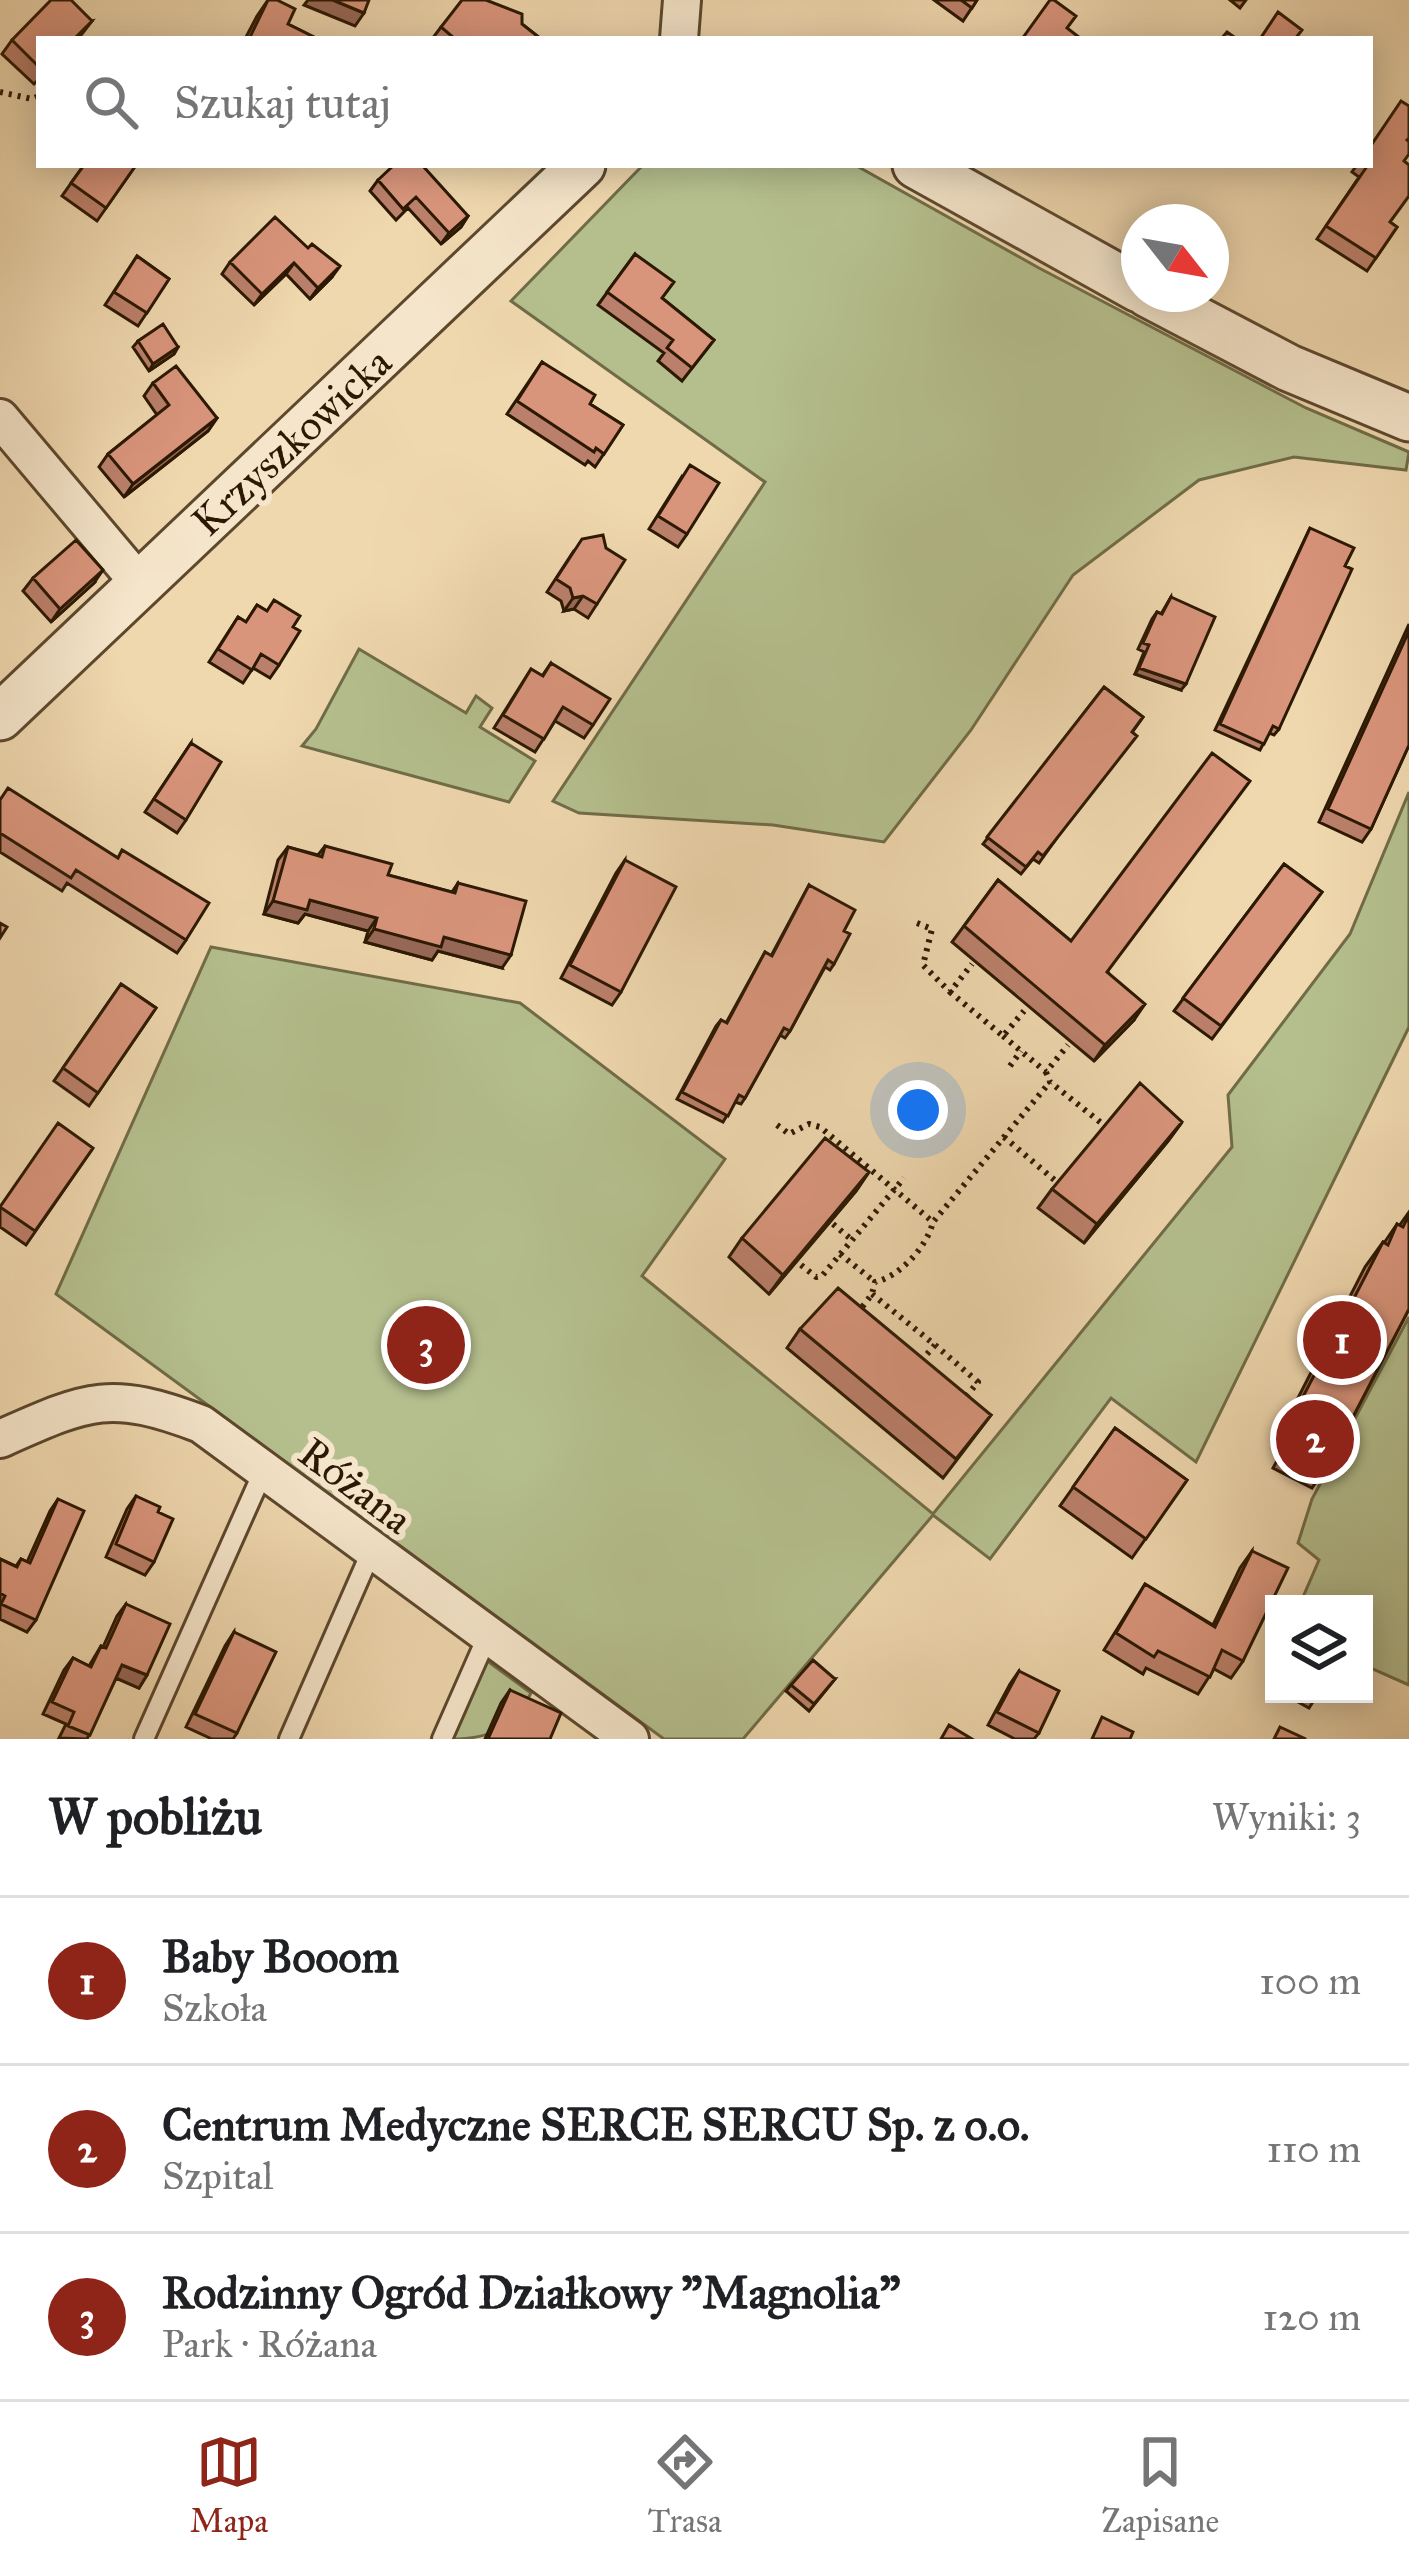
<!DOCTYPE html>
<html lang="pl">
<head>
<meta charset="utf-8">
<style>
	:root { --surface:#fff; --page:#f6f6f6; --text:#202124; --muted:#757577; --line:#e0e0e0; --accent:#8f2418 }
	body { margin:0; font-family:"IM FELL Great Primer",serif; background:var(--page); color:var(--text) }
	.controls { position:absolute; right:36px; bottom:36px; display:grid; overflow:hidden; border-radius:0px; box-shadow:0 6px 30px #0003 }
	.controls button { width:108px; height:108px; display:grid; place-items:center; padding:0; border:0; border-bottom:3px solid var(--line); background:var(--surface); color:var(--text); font:60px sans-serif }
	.compass { position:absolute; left:1121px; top:204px; width:108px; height:108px; border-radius:50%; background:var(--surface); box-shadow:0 6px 30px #0003; rotate:121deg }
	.you { position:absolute; left:918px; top:1110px; width:42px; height:42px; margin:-30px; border:9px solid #fff; border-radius:50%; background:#1a73e8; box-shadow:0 0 0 18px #1a73e833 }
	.badge { display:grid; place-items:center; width:78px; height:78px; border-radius:50%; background:var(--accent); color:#fff; font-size:39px; font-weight:700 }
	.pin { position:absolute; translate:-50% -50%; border:6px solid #fff; box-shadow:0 3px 12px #0006 }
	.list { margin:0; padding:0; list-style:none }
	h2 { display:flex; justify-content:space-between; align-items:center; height:156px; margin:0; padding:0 48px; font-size:51px }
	h2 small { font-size:39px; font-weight:400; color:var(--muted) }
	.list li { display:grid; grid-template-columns:78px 1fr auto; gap:36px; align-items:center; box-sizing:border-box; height:168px; padding:0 48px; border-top:3px solid var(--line) }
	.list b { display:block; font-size:45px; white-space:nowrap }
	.list p { margin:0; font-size:39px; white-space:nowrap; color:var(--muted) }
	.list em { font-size:39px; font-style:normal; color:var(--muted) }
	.icon { flex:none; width:66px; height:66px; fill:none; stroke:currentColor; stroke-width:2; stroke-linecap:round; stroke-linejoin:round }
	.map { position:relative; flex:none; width:1409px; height:1739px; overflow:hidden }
	.search { position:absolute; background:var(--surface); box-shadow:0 6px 30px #0003; left:36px; right:36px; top:36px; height:132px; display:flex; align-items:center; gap:30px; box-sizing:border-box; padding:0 42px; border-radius:0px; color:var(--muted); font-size:45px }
	.sheet { height:660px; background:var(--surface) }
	nav { display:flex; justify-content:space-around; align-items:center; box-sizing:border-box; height:168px; border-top:3px solid var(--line); background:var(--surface); font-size:33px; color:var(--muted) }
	nav a { display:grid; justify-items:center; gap:6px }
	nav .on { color:var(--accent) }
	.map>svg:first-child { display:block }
	.green { fill:#b5bf8e; stroke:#706c48; stroke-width:3 }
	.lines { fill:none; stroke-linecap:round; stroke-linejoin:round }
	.service-casing { stroke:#5d482e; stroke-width:24 }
	.minor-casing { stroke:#5d482e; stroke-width:42 }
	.tertiary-casing { stroke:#5d482e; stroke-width:51 }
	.path { stroke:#2c1903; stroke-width:6; stroke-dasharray:3 6; stroke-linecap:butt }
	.service { stroke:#f5e5ca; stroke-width:18 }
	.minor { stroke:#f5e5ca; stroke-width:36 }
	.tertiary { stroke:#f5e5ca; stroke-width:45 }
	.wall { fill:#bb806b; stroke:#2c1903; stroke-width:3 }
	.shaded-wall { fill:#986857; stroke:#2c1903; stroke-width:3 }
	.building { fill:#d9957c; stroke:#2c1903; stroke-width:3 }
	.labels { text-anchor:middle; stroke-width:12; stroke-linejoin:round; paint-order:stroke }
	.street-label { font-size:42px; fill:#2c1903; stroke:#f5e5ca }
</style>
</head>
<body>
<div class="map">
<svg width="1409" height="1739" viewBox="0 0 1409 1739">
	<rect width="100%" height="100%" fill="#efd7ae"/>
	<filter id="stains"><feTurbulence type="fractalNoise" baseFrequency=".00167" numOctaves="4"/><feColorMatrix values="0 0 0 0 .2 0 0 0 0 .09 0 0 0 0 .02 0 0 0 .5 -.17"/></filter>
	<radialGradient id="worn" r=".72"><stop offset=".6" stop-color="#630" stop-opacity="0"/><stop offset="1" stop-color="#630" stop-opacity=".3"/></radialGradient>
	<!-- green -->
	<path class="green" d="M 643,165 L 855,165 L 1039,268 L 1306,408 L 1409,452 L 1406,470 L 1294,457 L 1199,480 L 1073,575 L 971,730 L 884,842 L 773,825 L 579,813 L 553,801 L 765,482 L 511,301 Z
		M 359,649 L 466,713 L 476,696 L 492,708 L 480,727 L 535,761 L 509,802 L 302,746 L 316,729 Z
		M 1409,792 L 1409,1027 L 1196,1462 L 1111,1398 L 990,1559 L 933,1515 L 743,1739 L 664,1739 L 56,1294 L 211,947 L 520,1003 L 725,1159 L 642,1276 L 933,1514 L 1232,1147 L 1228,1095 L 1350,934 Z
		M 1409,1317 L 1409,1685 L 1364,1665 L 1364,1604 L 1300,1604 L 1319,1560 L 1298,1543 L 1312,1499 Z
		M 486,1660 L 531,1693 C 513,1729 490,1739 451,1739 Z"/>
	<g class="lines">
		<defs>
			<path id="service" d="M 144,1739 L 263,1472
				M 289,1739 L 371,1552
				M 442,1739 L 487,1637"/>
			<path id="minor" d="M 679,39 L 682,0
				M 0,418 L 140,584
				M 0,1439 C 88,1400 109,1389 201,1424 L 630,1739"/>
			<path id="tertiary" d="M 916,165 L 1139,289
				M 1148,294 L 1289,368 L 1409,418
				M 0,717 L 582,165"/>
		</defs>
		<!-- service casing -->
		<use href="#service" class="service-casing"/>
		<!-- minor casing -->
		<use href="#minor" class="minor-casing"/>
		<!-- tertiary casing -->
		<use href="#tertiary" class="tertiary-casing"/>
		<!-- path -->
		<path class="path" d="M 0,92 L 32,99 L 39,96
			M 917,923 L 932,929 L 923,965 L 950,992 L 972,964
			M 950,992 L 1003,1036 L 1024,1011
			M 1003,1036 L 1046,1072 L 1068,1045
			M 1010,1066 L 1021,1051
			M 1046,1072 L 1050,1082 L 1105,1126
			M 777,1125 L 789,1134 L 809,1124 L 820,1127 L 933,1222
			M 1004,1137 L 1058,1183
			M 833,1224 L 852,1240
			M 840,1254 L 875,1282
			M 801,1265 L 816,1277 L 822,1276 L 904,1178
			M 872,1294 L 935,1345 L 919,1363
			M 857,1314 L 872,1294 L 875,1282 C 899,1277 927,1247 933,1222 L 1050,1082
			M 935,1345 L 978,1382 L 963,1400"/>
		<!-- service -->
		<use href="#service" class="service"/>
		<!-- minor -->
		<use href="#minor" class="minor"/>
		<!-- tertiary -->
		<use href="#tertiary" class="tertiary"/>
	</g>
	<!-- wall -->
	<path class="wall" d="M 268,0 L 288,24 L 318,39 L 245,39 L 257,16 Z
		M 934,0 L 977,0 L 963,21 Z
		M 1230,0 L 1246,0 L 1240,8 Z
		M 92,21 L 78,39 L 39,39 L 39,79 L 34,84 L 2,54 L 12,40 Z
		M 522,24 L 541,39 L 432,39 L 441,27 Z
		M 1407,141 L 1390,222 L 1397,227 L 1367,271 L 1317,239 L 1359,177 L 1352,172 L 1357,165 L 1370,165 Z
		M 84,165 L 136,165 L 97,221 L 62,196 Z
		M 378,180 L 468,216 L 461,227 L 441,244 L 408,208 L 396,220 L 370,191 Z
		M 308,248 L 332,277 L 310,299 L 286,274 L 254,305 L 222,274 L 230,262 Z
		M 635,254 L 663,299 L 714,340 L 682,381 L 658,361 L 664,353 L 598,305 Z
		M 137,256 L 169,279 L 138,326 L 105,305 Z
		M 138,341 L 178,347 L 174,354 L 149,371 L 133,347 Z
		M 542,362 L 590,404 L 623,425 L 595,467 L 588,461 L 585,465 L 507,414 Z
		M 153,383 L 217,418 L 208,431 L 124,497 L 99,467 L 108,454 L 157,415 L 144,396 Z
		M 681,478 L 687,534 L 678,547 L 649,529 Z
		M 1310,528 L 1279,729 L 1274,735 L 1269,733 L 1260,750 L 1215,730 Z
		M 573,552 L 597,604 L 588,618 L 574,609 L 564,611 L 561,601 L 547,592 Z
		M 33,578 L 94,583 L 51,622 L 23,591 Z
		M 1171,597 L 1181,690 L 1135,674 L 1144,652 L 1138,649 L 1152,619 L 1157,612 L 1161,614 Z
		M 257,605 L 293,627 L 279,665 L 270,678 L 253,668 L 243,683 L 209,662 L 238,617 L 246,622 Z
		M 1409,624 L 1409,745 L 1371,829 L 1362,842 L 1319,822 Z
		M 551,663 L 593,725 L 584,738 L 555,721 L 535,752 L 494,728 L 531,669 L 542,676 Z
		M 1104,687 L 1143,717 L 1039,863 L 1033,859 L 1021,874 L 983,844 Z
		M 191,743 L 186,820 L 177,833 L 145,812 Z
		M 0,799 L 118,858 L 186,940 L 177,953 L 67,883 L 62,891 L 0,852 Z
		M 325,846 L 388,875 L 452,892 L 458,883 L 502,968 L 438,951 L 432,960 L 365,942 L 368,931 L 305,914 L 298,923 L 264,914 L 278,860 L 288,847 L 318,855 Z
		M 625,860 L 621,992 L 612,1005 L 561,978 L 616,873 Z
		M 1284,864 L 1322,892 L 1212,1039 L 1174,1011 Z
		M 998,880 L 1108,972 L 1134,1020 L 1094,1061 L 952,942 Z
		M 809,885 L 844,931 L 834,964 L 830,970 L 825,967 L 790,1031 L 785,1038 L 780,1035 L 745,1098 L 741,1104 L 735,1102 L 723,1122 L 677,1099 L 716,1026 L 721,1020 L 726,1023 L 765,952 L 771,956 Z
		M 121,984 L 156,1008 L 89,1106 L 54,1081 Z
		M 1182,1122 L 1168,1141 L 1084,1243 L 1038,1208 L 1052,1189 Z
		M 93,1148 L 26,1245 L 0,1227 L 0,1207 Z
		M 869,1172 L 856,1191 L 769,1294 L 729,1257 L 742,1238 Z
		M 1409,1212 L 1409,1309 L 1329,1463 L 1312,1488 L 1273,1468 L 1285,1446 L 1276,1441 L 1365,1267 L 1383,1242 L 1384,1243 L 1397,1224 L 1399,1226 Z
		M 800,1329 L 991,1415 L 943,1478 L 787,1348 Z
		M 1115,1428 L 1187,1480 L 1132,1558 L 1060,1506 Z
		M 136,1496 L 158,1512 L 154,1562 L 145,1575 L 106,1557 L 127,1509 Z
		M 58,1499 L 36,1620 L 27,1632 L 0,1619 L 0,1559 L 16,1566 L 21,1559 L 27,1562 L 50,1511 Z
		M 1252,1551 L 1243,1661 L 1231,1678 L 1214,1669 L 1198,1694 L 1146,1668 L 1143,1674 L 1104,1650 L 1145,1584 L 1213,1625 L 1240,1568 Z
		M 126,1604 L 147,1675 L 139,1688 L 116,1678 L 87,1739 L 59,1738 L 66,1724 L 43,1714 L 64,1670 L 73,1658 L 89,1666 L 101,1646 L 103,1647 L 117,1616 Z
		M 234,1632 L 237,1733 L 233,1739 L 212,1739 L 186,1727 L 225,1646 Z
		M 1019,1671 L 1039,1733 L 1034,1739 L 1015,1739 L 988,1725 L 1010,1684 Z
		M 835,1679 L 809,1711 L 786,1691 L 791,1685 Z
		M 510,1690 L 550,1739 L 485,1739 L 501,1703 Z
		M 1288,1694 L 1318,1694 L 1309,1708 L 1287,1696 Z"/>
	<!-- shaded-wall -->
	<path class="shaded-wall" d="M 308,0 L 333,0 L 364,13 L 355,26 L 304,5 Z
		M 468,216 L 461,227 L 441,244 L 449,233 Z
		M 294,263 L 286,274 L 254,305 L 262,294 Z
		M 340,266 L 332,277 L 310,299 L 318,288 Z
		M 178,347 L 174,354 L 149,371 L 153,364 Z
		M 217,418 L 208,431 L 124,497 L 133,484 Z
		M 103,570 L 94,583 L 51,622 L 60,609 Z
		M 583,596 L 574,609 L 564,611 L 573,598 Z
		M 1139,668 L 1186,684 L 1181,690 L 1135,674 Z
		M 310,900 L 377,918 L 368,931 L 305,914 L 298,923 L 264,914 L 273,901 Z
		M 374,929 L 444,937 L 511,955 L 502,968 L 438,951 L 432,960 L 365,942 Z
		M 1145,1004 L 1134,1020 L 1094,1061 L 1105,1045 Z
		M 1182,1122 L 1168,1141 L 1084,1243 L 1097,1224 Z
		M 869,1172 L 856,1191 L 769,1294 L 783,1275 Z
		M 122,1665 L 147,1675 L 139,1688 L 114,1677 Z"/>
	<!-- building -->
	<path class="building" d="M 51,0 L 71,0 L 92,21 L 74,39 L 39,39 L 39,67 L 12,40 Z
		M 268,0 L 277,0 L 295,9 L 288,24 L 318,39 L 249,39 Z
		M 333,0 L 369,0 L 364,13 Z
		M 462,0 L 486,0 L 522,14 L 522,24 L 541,39 L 455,39 L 441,27 Z
		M 961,0 L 977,0 L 972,8 Z
		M 1050,0 L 1054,0 L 1076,16 L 1067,28 L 1080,38 L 1079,39 L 1022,39 Z
		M 1278,12 L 1302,30 L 1295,39 L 1260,39 Z
		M 1227,32 L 1237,39 L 1221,39 Z
		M 1401,101 L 1409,106 L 1409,138 L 1407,140 L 1409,142 L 1409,154 L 1404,161 L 1409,165 L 1409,196 L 1390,222 L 1397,227 L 1376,258 L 1326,226 L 1368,165 L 1370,165 L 1370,147 Z
		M 84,165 L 136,165 L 106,208 L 71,183 Z
		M 394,165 L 422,165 L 468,216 L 449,233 L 416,197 L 403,209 L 378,180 Z
		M 275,217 L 308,248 L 312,244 L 340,266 L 318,288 L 294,263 L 262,294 L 230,262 Z
		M 635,254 L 674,282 L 662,298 L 714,340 L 692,368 L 667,348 L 673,340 L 607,292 Z
		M 137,256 L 169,279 L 147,313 L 114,292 Z
		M 163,324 L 178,347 L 153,364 L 138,341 Z
		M 542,362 L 595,395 L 590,404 L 623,425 L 604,454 L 596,448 L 594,452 L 517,401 Z
		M 176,366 L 217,418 L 133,484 L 108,454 L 169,405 L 153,383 Z
		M 690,465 L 719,483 L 687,534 L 658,516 Z
		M 1310,528 L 1354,548 L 1345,566 L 1352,569 L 1279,729 L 1273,726 L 1264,744 L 1220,724 Z
		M 603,535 L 606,548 L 625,560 L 597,604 L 583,596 L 573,598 L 570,588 L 556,579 L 582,539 Z
		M 76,540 L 103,570 L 60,609 L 33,578 Z
		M 1171,597 L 1215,617 L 1186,684 L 1139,668 L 1149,645 L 1143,643 L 1157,612 L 1162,614 Z
		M 274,600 L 300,616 L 293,627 L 300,631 L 279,665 L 261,654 L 252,670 L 218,649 L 238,617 L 246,622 L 257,605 L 267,611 Z
		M 1409,631 L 1409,745 L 1371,829 L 1328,809 Z
		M 551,663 L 610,699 L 593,725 L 563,707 L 544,739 L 503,715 L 531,669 L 543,676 Z
		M 1104,687 L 1143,717 L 1132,732 L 1137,736 L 1043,856 L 1038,852 L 1026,867 L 987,837 Z
		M 191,743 L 221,762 L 186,820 L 154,799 Z
		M 1212,753 L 1250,781 L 1107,972 L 1145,1004 L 1105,1045 L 964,926 L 998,880 L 1071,941 Z
		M 8,788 L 118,858 L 122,850 L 209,903 L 186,940 L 76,870 L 71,878 L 0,833 L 0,800 Z
		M 325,846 L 392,864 L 388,875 L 455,893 L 458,883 L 526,901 L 511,955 L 444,937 L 441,947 L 374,929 L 377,918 L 310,900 L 307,910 L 273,901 L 288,847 L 322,857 Z
		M 625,860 L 676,887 L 621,992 L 570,965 Z
		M 1284,864 L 1322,892 L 1221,1026 L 1183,998 Z
		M 809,885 L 855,910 L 844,931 L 850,934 L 834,964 L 828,960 L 790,1031 L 784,1028 L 745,1098 L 739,1095 L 728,1116 L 682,1092 L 721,1020 L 727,1023 L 765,952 L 772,956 Z
		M 0,923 L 7,927 L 0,938 Z
		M 121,984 L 156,1008 L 98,1093 L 63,1068 Z
		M 1140,1083 L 1182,1122 L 1097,1224 L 1052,1189 Z
		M 58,1123 L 93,1148 L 35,1231 L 0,1207 Z
		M 825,1138 L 869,1172 L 783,1275 L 742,1238 Z
		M 1409,1215 L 1409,1309 L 1329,1463 L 1291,1443 L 1302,1421 L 1293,1416 L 1383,1242 L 1388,1245 L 1397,1224 L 1403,1227 Z
		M 838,1288 L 991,1415 L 956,1459 L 800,1329 Z
		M 1115,1428 L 1187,1480 L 1146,1539 L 1073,1487 Z
		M 136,1496 L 160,1507 L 158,1512 L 173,1519 L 154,1562 L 116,1544 Z
		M 58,1499 L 84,1511 L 36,1620 L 1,1604 L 5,1596 L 0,1593 L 0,1559 L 17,1567 L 21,1559 L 30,1563 Z
		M 1252,1551 L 1288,1568 L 1243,1661 L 1222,1650 L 1210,1677 L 1158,1651 L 1154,1657 L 1116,1633 L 1145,1584 L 1215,1627 Z
		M 126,1604 L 170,1624 L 147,1675 L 122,1665 L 90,1735 L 68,1726 L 74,1712 L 52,1702 L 73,1658 L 91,1667 L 101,1646 L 106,1648 Z
		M 234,1632 L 276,1652 L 237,1733 L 195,1714 Z
		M 813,1660 L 835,1679 L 814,1704 L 791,1685 Z
		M 1019,1671 L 1059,1691 L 1039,1733 L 997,1712 Z
		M 510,1690 L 561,1713 L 550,1739 L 488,1739 Z
		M 1300,1694 L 1318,1694 L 1314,1701 Z
		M 1102,1717 L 1133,1732 L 1130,1739 L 1092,1739 Z
		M 949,1725 L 972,1739 L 941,1739 Z
		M 1280,1727 L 1306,1739 L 1274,1739 Z"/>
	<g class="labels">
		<!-- street labels -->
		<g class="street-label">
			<text transform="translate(291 441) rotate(-43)" y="15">Krzyszkowicka</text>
			<text transform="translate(356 1485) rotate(37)" y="15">Różana</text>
		</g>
	</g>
	<rect width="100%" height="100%" filter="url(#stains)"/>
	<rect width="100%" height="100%" fill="url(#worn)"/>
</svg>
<div class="controls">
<button><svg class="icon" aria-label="layers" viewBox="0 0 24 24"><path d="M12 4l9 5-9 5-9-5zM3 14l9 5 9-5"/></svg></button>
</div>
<svg class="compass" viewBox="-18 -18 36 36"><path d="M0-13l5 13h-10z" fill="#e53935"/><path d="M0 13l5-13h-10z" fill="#757577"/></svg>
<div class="you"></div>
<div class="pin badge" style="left:1342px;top:1340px">1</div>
<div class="pin badge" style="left:1315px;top:1439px">2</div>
<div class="pin badge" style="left:426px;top:1345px">3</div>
<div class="search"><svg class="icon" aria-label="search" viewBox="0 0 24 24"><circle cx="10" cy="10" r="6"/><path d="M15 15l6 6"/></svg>Szukaj tutaj</div>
</div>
<section class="sheet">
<h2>W pobliżu<small>Wyniki: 3</small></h2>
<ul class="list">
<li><span class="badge">1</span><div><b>Baby Booom</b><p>Szkoła</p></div><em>100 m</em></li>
<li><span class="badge">2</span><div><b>Centrum Medyczne SERCE SERCU Sp. z o.o.</b><p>Szpital</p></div><em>110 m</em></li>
<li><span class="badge">3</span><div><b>Rodzinny Ogród Działkowy &quot;Magnolia&quot;</b><p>Park · Różana</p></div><em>120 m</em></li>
</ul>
</section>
<nav>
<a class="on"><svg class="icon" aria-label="map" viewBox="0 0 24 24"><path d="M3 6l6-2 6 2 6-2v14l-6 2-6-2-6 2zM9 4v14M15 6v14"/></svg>Mapa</a>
<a><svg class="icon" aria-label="directions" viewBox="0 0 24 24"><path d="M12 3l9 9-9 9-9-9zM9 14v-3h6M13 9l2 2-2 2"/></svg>Trasa</a>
<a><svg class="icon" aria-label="saved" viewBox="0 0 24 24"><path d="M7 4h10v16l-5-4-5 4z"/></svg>Zapisane</a>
</nav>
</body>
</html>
